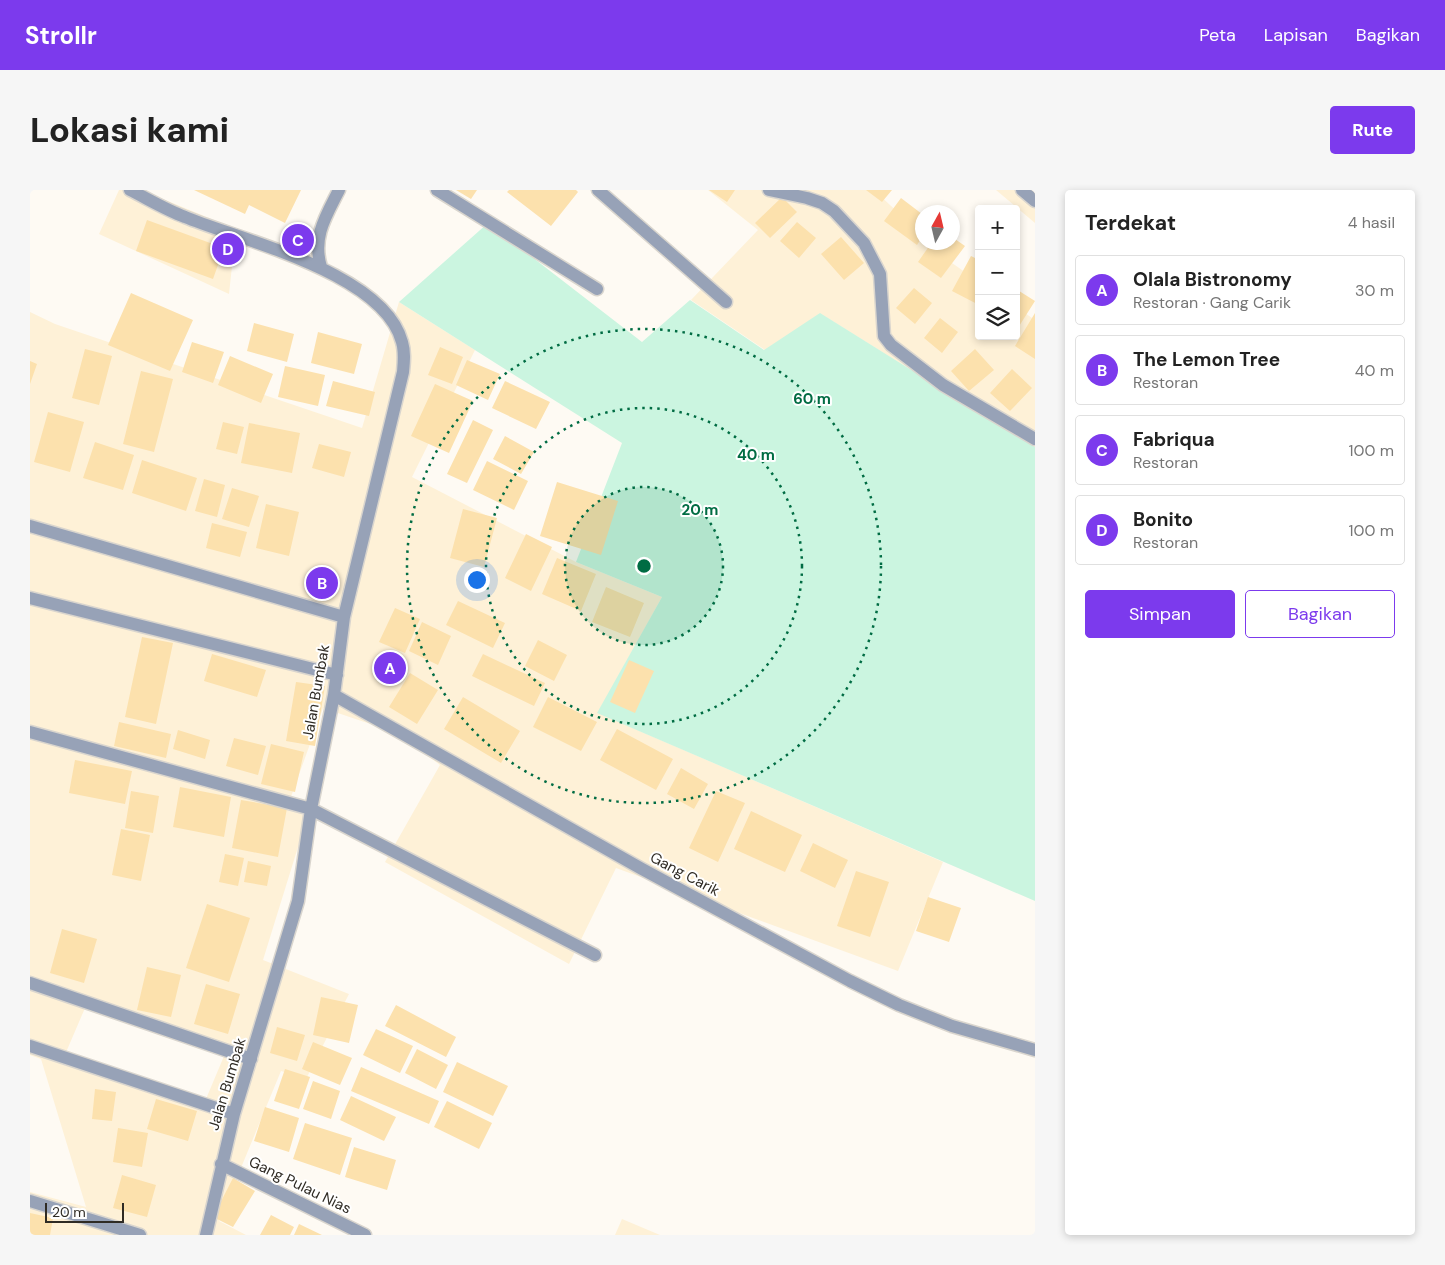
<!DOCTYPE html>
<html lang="id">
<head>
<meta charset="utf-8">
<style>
	:root { --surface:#fff; --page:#f6f6f6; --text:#222; --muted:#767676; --line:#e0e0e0; --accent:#7c3aed }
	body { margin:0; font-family:"DM Sans",sans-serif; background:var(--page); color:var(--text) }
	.controls { position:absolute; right:15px; top:15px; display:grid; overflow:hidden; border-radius:5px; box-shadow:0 2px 8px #0003 }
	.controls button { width:45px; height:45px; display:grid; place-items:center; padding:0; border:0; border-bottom:1px solid var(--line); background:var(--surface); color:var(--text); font:25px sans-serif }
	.compass { position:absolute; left:885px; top:15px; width:45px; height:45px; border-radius:50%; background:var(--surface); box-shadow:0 2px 8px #0003; rotate:8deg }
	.scale { position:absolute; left:15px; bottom:12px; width:79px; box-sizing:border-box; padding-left:5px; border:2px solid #2f2b24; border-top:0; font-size:14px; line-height:18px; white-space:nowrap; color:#2f2b24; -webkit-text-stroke:4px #fff; paint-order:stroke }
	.you { position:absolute; left:446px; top:389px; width:18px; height:18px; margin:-12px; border:4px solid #fff; border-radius:50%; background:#1a73e8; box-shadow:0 0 0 8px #1a73e833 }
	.badge { display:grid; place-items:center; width:32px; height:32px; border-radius:50%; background:var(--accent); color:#fff; font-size:16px; font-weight:700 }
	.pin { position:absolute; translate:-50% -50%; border:2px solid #fff; box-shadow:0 1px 5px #0006 }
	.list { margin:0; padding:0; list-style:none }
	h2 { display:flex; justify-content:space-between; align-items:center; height:65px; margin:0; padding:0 20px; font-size:21px }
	h2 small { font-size:16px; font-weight:400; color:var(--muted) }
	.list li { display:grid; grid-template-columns:32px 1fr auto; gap:15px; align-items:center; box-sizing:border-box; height:70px; margin:0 10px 10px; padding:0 10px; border:1px solid var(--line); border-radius:5px }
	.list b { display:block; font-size:19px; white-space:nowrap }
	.list p { margin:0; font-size:16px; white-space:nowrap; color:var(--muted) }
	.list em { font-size:16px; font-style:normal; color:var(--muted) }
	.actions { display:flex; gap:10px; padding:15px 20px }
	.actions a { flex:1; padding:11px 0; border:1px solid var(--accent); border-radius:5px; text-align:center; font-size:18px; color:var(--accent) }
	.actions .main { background:var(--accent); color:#fff }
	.icon { flex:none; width:28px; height:28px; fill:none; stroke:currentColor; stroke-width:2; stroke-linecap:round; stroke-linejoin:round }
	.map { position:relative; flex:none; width:1005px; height:1045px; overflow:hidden; border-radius:5px }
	header { display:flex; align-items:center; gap:30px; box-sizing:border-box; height:70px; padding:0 25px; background:var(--accent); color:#fff }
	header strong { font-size:24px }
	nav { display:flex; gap:28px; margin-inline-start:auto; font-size:18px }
	.intro { display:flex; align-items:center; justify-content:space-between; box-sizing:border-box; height:120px; padding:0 30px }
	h1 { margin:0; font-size:35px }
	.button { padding:12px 22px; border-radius:5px; background:var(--accent); color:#fff; font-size:18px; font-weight:700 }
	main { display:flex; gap:30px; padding:0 30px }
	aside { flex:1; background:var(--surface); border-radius:5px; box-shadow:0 2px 8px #0003 }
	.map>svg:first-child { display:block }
	.built { fill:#fef1d7; fill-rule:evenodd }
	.green { fill:#cbf5e0 }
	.building { fill:#fce1ad }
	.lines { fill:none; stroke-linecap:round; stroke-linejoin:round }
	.minor-casing { stroke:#d9d5ce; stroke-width:15 }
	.minor { stroke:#97a2b7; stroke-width:12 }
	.ring { fill:none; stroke:#006c43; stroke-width:2.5; stroke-dasharray:2.5 5 }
	.labels { text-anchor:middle; stroke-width:4; stroke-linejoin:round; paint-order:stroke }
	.street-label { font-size:15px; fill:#2f2b24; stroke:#fff }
	.centre { fill:#006c43; stroke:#fff; stroke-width:2.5 }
	.ring-label { font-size:15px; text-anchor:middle; font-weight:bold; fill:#006c43; stroke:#fff; stroke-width:4; stroke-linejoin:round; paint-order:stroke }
</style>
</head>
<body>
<header>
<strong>Strollr</strong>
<nav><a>Peta</a><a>Lapisan</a><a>Bagikan</a></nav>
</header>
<div class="intro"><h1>Lokasi kami</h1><a class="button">Rute</a></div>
<main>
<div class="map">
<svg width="1005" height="1045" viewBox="0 0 1005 1045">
	<rect width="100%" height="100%" fill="#fefaf3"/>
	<!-- built -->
	<path class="built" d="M 89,0 L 111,0 L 206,39 L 199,104 L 69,44 Z
		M 678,0 L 844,0 L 892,45 L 892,52 L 900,53 L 922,73 L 949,92 L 949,146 L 986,146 L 986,117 L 1005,130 L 1005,257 L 791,124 L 735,160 L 661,110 L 728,40 Z
		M 966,0 L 1005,0 L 1005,33 Z
		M 369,112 L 445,160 L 382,287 L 546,372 L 632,407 L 568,523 L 913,672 L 868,781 L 586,678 L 539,774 L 355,672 L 410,575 L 367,543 L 293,518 L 258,615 L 277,628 L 233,770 L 319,804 L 276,889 L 251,881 L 189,1031 L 216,1045 L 0,1045 L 0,1002 L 56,1017 L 11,869 L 0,865 L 0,122 L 25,134 L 332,238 ZM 58,811 L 197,859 L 173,916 L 31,874 Z
		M 592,1029 L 630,1045 L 585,1045 Z"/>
	<!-- green -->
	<path class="green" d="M 458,33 L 612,152 L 660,110 L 734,160 L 790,123 L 1005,257 L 1005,711 L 567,523 L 632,407 L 546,372 L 592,253 L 369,112 Z"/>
	<!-- building -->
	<path class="building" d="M 164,0 L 271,0 L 255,33 L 219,15 L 215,24 Z
		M 426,0 L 447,0 L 441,9 Z
		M 479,0 L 546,0 L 548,2 L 521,36 L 477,2 Z
		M 679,0 L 705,0 L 697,12 Z
		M 836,0 L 862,0 L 852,12 Z
		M 752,7 L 767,22 L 740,48 L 725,33 Z
		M 871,8 L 892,24 L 892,47 L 887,55 L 854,31 Z
		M 117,30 L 194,58 L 183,89 L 106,61 Z
		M 767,32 L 786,48 L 769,68 L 750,51 Z
		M 811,47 L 834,73 L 814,90 L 791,64 Z
		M 922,47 L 935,56 L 911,88 L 888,72 L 902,52 L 922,52 Z
		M 941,66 L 949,70 L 949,115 L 922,101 Z
		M 884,98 L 902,113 L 885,134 L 866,118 Z
		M 986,99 L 1005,111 L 986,141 Z
		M 101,103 L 163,130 L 140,181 L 78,155 Z
		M 1005,123 L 1005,169 L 985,156 Z
		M 910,128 L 928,142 L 912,163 L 894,148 Z
		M 224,133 L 264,144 L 257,172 L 217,161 Z
		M 288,142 L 332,154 L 324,184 L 281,173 Z
		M 162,152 L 194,162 L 183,193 L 152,182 Z
		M 410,157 L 433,167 L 422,194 L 398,185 Z
		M 55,159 L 82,166 L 69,215 L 42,208 Z
		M 945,159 L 964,180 L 939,201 L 921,181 Z
		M 200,166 L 243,184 L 231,213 L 188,195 Z
		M 437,170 L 470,184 L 458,210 L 426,195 Z
		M 0,171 L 7,174 L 0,194 Z
		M 255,176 L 295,185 L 288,216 L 248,207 Z
		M 982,179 L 1002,198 L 980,221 L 960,203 Z
		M 111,181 L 143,189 L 124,262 L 93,254 Z
		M 303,191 L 345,202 L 339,226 L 296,216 Z
		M 475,191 L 520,212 L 506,239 L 462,218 Z
		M 405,194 L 443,211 L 419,263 L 381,246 Z
		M 18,222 L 54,232 L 40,282 L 4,272 Z
		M 443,230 L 463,240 L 437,293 L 417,284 Z
		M 193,232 L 214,237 L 207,264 L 186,259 Z
		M 219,233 L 270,243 L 262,283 L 211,273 Z
		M 475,246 L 504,262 L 491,284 L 463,269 Z
		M 65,252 L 104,265 L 93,300 L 53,288 Z
		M 289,254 L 321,262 L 314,287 L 282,278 Z
		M 112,270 L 167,288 L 156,321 L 102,303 Z
		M 457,271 L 498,291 L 484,320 L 443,300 Z
		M 174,289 L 195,295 L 187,327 L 165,321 Z
		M 527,292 L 588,311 L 571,365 L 510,346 Z
		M 202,298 L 229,306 L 219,337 L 192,329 Z
		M 236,314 L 269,322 L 259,366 L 226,358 Z
		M 433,319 L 467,328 L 454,377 L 420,368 Z
		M 182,333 L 217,342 L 210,367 L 176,358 Z
		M 496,344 L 522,357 L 501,401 L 475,388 Z
		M 527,368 L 566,384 L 551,421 L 512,404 Z
		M 576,397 L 614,413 L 600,447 L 562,432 Z
		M 428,411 L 475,433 L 463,458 L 416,435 Z
		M 365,418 L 390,429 L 375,463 L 349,452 Z
		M 392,432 L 421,446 L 408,475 L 379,461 Z
		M 112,447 L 143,453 L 126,534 L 95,527 Z
		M 508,450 L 537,465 L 524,491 L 495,476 Z
		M 182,464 L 236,480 L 227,507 L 174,491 Z
		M 453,464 L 515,493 L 504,516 L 442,486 Z
		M 599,470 L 624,481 L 605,523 L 580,512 Z
		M 380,483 L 408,500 L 387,534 L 359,517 Z
		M 266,492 L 295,496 L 285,556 L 256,551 Z
		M 433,507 L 490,541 L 471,573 L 414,539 Z
		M 518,507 L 567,532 L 551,561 L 503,537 Z
		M 89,532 L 141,544 L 136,568 L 84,556 Z
		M 587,539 L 643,569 L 626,600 L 570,570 Z
		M 148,540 L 180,550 L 175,569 L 143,559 Z
		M 204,548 L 236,556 L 228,585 L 196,576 Z
		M 241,554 L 274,562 L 265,602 L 231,594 Z
		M 45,570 L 102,581 L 95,614 L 39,603 Z
		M 651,578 L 678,594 L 664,619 L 637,604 Z
		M 150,597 L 201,607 L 194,647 L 143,637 Z
		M 101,601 L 129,606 L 123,643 L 95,638 Z
		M 686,601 L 715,613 L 688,672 L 659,658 Z
		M 211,610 L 257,618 L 248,667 L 202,658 Z
		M 721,621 L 772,645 L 755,682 L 704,659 Z
		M 91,639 L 120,645 L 111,691 L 82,685 Z
		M 783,653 L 818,670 L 805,698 L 770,681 Z
		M 195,664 L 214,668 L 208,696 L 189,692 Z
		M 218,671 L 241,676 L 237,696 L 214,692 Z
		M 826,681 L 859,692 L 840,747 L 807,736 Z
		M 898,707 L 931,718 L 919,752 L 886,741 Z
		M 177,714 L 220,728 L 199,792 L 156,778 Z
		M 32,739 L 67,749 L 54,793 L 20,783 Z
		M 117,777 L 151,785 L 141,827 L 107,820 Z
		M 176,794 L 210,804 L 198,844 L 164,834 Z
		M 291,807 L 328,815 L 319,853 L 283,845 Z
		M 366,815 L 426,847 L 416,867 L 355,836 Z
		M 247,837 L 275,845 L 267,871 L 240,863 Z
		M 346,839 L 383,856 L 370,883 L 333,865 Z
		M 283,852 L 322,868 L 310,895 L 272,879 Z
		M 387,859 L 418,875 L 406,899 L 375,883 Z
		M 427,872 L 478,896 L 463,926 L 413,902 Z
		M 331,877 L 409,911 L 399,934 L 321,901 Z
		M 255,879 L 280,887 L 269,919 L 244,911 Z
		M 283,891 L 310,901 L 301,929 L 273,919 Z
		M 65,899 L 86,902 L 82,931 L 62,929 Z
		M 321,906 L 366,927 L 354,951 L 310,930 Z
		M 126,909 L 167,921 L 158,951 L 117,939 Z
		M 417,911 L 462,933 L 449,959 L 404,937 Z
		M 235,917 L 269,928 L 259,962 L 224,951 Z
		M 275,933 L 322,948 L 310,985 L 263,969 Z
		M 88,938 L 118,943 L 112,977 L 83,972 Z
		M 324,957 L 366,970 L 357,1000 L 315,987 Z
		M 92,985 L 126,995 L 117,1027 L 83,1018 Z
		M 203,988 L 225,1001 L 203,1037 L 183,1027 Z
		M 0,1023 L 23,1028 L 20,1045 L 0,1045 Z
		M 241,1025 L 264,1037 L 260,1045 L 230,1045 Z
		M 269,1034 L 292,1045 L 264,1045 Z"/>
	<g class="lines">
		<defs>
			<path id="minor" d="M 100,0 C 118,9 136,20 155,27 C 213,51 354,83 372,152 C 375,162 374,171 373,182 L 314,427 L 304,505 L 281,619 L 268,711 L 204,924 L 176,1045
				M 407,0 L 567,99
				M 568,0 L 696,112
				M 739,0 L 777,8 L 792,13 L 804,21 L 834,53 L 850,84 L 854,146 L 861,155 L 913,195 L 1005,249
				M 992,0 L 1005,11
				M 291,77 C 282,47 296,26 309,0
				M 0,336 L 314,427
				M 0,408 L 307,485
				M 304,505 L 612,679 L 820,791 L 869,815 L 922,836 L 1005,860
				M 0,542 L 281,619 L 565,765
				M 0,793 L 221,869
				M 0,856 L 204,924
				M 191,974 L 335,1045
				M 0,1011 L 110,1045"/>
		</defs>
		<!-- minor casing -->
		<use href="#minor" class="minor-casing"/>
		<!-- minor -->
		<use href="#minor" class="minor"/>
	</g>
	<!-- distance rings -->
	<circle cx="614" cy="376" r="79" fill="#006c43" fill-opacity=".12"/>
	<g class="ring">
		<circle cx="614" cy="376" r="79"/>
		<circle cx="614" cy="376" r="158"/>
		<circle cx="614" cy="376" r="237"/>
	</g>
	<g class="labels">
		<!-- street labels -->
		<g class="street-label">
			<text transform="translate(286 502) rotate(-80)" y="5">Jalan Bumbak</text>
			<text transform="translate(655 684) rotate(28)" y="5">Gang Carik</text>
			<text transform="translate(197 894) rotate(-73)" y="5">Jalan Bumbak</text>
			<text transform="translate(270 995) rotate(26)" y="5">Gang Pulau Nias</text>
		</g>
	</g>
	<circle cx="614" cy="376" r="8" class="centre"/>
	<g class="ring-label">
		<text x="782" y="214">60 m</text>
		<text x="726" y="270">40 m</text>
		<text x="670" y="325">20 m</text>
	</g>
</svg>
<div class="controls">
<button>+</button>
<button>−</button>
<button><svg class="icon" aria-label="layers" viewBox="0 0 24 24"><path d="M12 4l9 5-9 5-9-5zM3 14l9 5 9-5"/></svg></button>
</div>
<svg class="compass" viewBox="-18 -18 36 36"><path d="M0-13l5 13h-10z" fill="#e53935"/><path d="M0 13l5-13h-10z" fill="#767676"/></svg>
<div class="scale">20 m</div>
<div class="you"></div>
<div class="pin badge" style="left:360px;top:478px">A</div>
<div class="pin badge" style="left:292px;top:393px">B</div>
<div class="pin badge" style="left:268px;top:50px">C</div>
<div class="pin badge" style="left:198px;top:59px">D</div>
</div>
<aside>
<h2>Terdekat<small>4 hasil</small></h2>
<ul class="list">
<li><span class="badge">A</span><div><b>Olala Bistronomy</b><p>Restoran · Gang Carik</p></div><em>30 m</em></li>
<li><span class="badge">B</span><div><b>The Lemon Tree</b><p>Restoran</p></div><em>40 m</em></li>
<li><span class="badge">C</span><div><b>Fabriqua</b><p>Restoran</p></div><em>100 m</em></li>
<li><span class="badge">D</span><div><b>Bonito</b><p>Restoran</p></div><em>100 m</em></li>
</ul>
<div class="actions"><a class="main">Simpan</a><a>Bagikan</a></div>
</aside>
</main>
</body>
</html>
